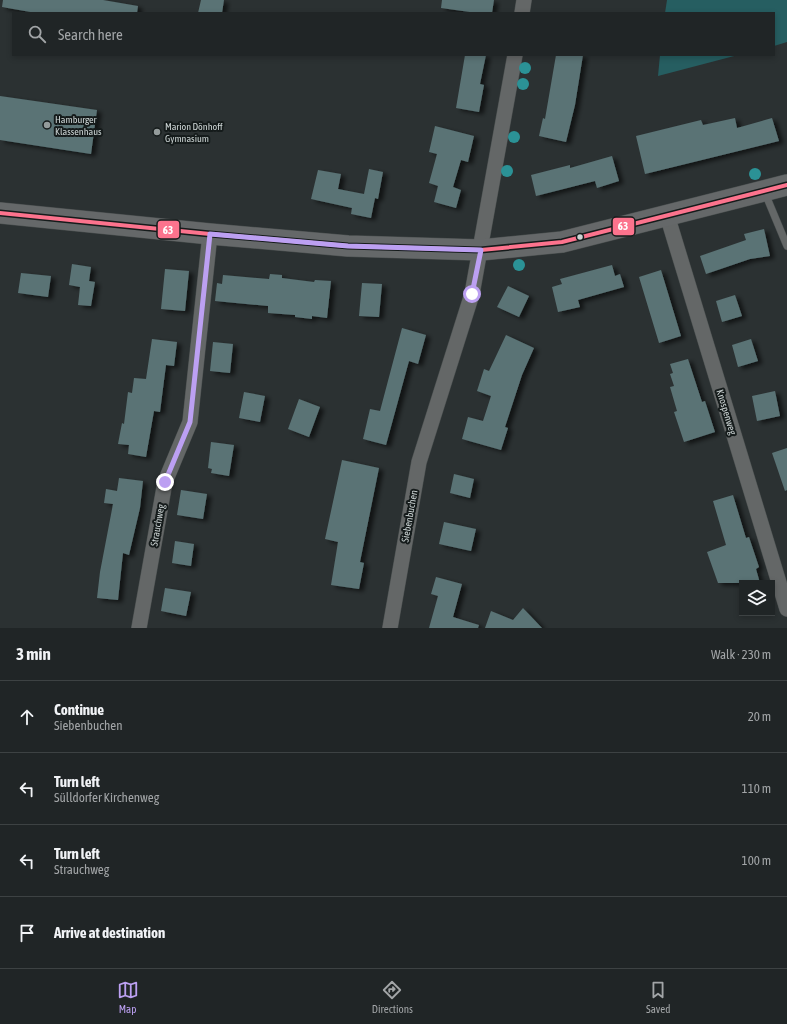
<!DOCTYPE html>
<html lang="en">
<head>
<meta charset="utf-8">
<style>
	:root { --surface:#202526; --page:#282d2e; --text:#f1f3f6; --muted:#a2a5a7; --line:#3d4243; --accent:#bca0f2 }
	body { margin:0; font-family:"Asap Condensed",sans-serif; background:var(--page); color:var(--text) }
	.controls { position:absolute; right:12px; bottom:12px; display:grid; overflow:hidden; border-radius:0px; box-shadow:0 2px 6px #0003 }
	.controls button { width:36px; height:36px; display:grid; place-items:center; padding:0; border:0; border-bottom:1px solid var(--line); background:var(--surface); color:var(--text); font:20px sans-serif }
	.stop { position:absolute; width:12px; height:12px; margin:-9px; border:3px solid #bca0f2; border-radius:50%; background:#fff }
	.stop.end { background:#bca0f2; border-color:#fff; box-shadow:0 1px 4px #0008 }
	.list { margin:0; padding:0; list-style:none }
	h2 { display:flex; justify-content:space-between; align-items:center; height:52px; margin:0; padding:0 16px; font-size:17px }
	h2 small { font-size:13px; font-weight:400; color:var(--muted) }
	.list li { display:grid; grid-template-columns:26px 1fr auto; gap:12px; align-items:center; box-sizing:border-box; height:72px; padding:0 16px; border-top:1px solid var(--line) }
	.list b { display:block; font-size:15px; white-space:nowrap }
	.list p { margin:0; font-size:13px; white-space:nowrap; color:var(--muted) }
	.list em { font-size:13px; font-style:normal; color:var(--muted) }
	.icon { flex:none; width:22px; height:22px; fill:none; stroke:currentColor; stroke-width:2; stroke-linecap:round; stroke-linejoin:round }
	.map { position:relative; flex:none; width:787px; height:628px; overflow:hidden }
	.search { position:absolute; background:var(--surface); box-shadow:0 2px 6px #0003; left:12px; right:12px; top:12px; height:44px; display:flex; align-items:center; gap:10px; box-sizing:border-box; padding:0 14px; border-radius:0px; color:var(--muted); font-size:15px }
	.sheet { height:340px; background:var(--surface) }
	nav { display:flex; justify-content:space-around; align-items:center; box-sizing:border-box; height:56px; border-top:1px solid var(--line); background:var(--surface); font-size:11px; color:var(--muted) }
	nav a { display:grid; justify-items:center; gap:2px }
	nav .on { color:var(--accent) }
	.map>svg:first-child { display:block }
	.green { fill:#265e61 }
	.building { fill:#5a7375; filter:url(#shadow) }
	.lines { fill:none; stroke-linecap:round; stroke-linejoin:round }
	.lane-casing { stroke:#494e4e; stroke-width:8 }
	.street-casing { stroke:#494e4e; stroke-width:16 }
	.secondary-casing { stroke:#494e4e; stroke-width:22 }
	.lane { stroke:#646767; stroke-width:7 }
	.street { stroke:#646767; stroke-width:15 }
	.secondary { stroke:#656869; stroke-width:21 }
	.bus-1-casing { stroke:#151b1b; stroke-width:7 }
	.bus-1 { stroke:#fc738d; stroke-width:4 }
	.tree { fill:#2b9296 }
	.route { stroke:#bca0f2; stroke-width:5 }
	.poi-dot { fill:#949b9b; stroke:#151b1b; stroke-width:1.5 }
	.bus-dot { fill:#ccd4d4; stroke:#151b1b; stroke-width:1.5 }
	.labels { text-anchor:middle; stroke-width:4; stroke-linejoin:round; paint-order:stroke }
	.poi-label { font-size:10px; fill:#ccd4d4; stroke:#151b1b; text-anchor:start }
	.street-label { font-size:10px; fill:#ccd4d4; stroke:#151b1b }
	.line-badge { stroke:#151b1b; stroke-width:1.5 }
	.badge-label { font-size:11px; text-anchor:middle; font-weight:bold; fill:#fff }
</style>
</head>
<body>
<div class="map">
<svg width="787" height="628" viewBox="0 0 787 628">
	<defs>
		<filter id="shadow"><feDropShadow dx="4.5" dy="2.5" stdDeviation="2" flood-color="#0009"/></filter>
	</defs>
	<rect width="100%" height="100%" fill="#2b3132"/>
	<!-- green -->
	<path class="green" d="M 667,0 L 787,0 L 787,42 L 774,46 L 774,13 L 665,13 Z
		M 660,55 L 738,55 L 658,76 Z"/>
	<!-- building -->
	<path class="building" d="M 3,0 L 103,0 L 138,6 L 137,13 L 36,13 L 2,7 Z
		M 201,0 L 224,0 L 222,13 L 198,13 Z
		M 442,0 L 494,0 L 492,13 L 477,13 L 441,8 Z
		M 465,55 L 486,55 L 480,84 L 484,85 L 479,112 L 456,108 Z
		M 556,55 L 583,55 L 575,105 L 566,142 L 539,136 L 543,118 L 545,119 Z
		M 0,96 L 97,110 L 91,154 L 0,140 Z
		M 735,118 L 737,128 L 772,118 L 779,141 L 645,174 L 636,136 L 701,120 L 703,125 Z
		M 435,126 L 474,136 L 468,162 L 461,160 L 453,187 L 461,190 L 456,208 L 434,202 L 438,186 L 429,183 L 437,154 L 429,152 Z
		M 612,156 L 619,181 L 597,188 L 595,181 L 536,196 L 531,175 L 570,165 L 570,168 Z
		M 369,169 L 383,172 L 378,199 L 375,198 L 371,218 L 351,214 L 352,208 L 311,199 L 318,170 L 341,174 L 338,189 L 364,194 Z
		M 764,229 L 770,256 L 750,259 L 706,274 L 700,256 L 746,240 L 744,234 Z
		M 72,264 L 91,267 L 89,281 L 95,282 L 91,306 L 78,305 L 80,287 L 69,285 Z
		M 612,265 L 615,276 L 620,274 L 624,287 L 578,300 L 580,307 L 558,312 L 552,287 L 562,284 L 560,279 Z
		M 165,269 L 189,271 L 185,311 L 161,309 Z
		M 661,270 L 681,336 L 659,343 L 639,277 Z
		M 21,273 L 51,276 L 48,297 L 18,293 Z
		M 270,274 L 282,275 L 282,278 L 314,282 L 315,280 L 331,281 L 327,318 L 312,316 L 312,319 L 295,317 L 295,315 L 268,313 L 268,306 L 215,301 L 217,283 L 222,284 L 223,275 L 269,279 Z
		M 362,283 L 382,284 L 379,317 L 359,316 Z
		M 508,286 L 529,296 L 519,317 L 497,307 Z
		M 735,295 L 742,316 L 722,322 L 716,301 Z
		M 402,328 L 426,335 L 418,364 L 409,361 L 386,445 L 363,439 L 370,409 L 380,411 Z
		M 506,335 L 534,348 L 522,375 L 505,427 L 508,428 L 501,450 L 462,439 L 468,417 L 483,421 L 491,396 L 477,391 L 484,369 L 489,371 Z
		M 152,339 L 177,342 L 174,366 L 166,365 L 160,412 L 154,411 L 146,457 L 128,454 L 129,445 L 118,444 L 122,423 L 124,424 L 128,392 L 132,393 L 134,378 L 146,379 Z
		M 751,339 L 758,361 L 738,367 L 732,345 Z
		M 213,342 L 233,344 L 230,373 L 210,371 Z
		M 688,359 L 702,402 L 705,401 L 715,432 L 684,442 L 674,412 L 677,411 L 670,387 L 674,386 L 670,374 L 673,373 L 670,364 Z
		M 775,391 L 780,416 L 757,421 L 752,396 Z
		M 244,392 L 265,396 L 260,422 L 239,418 Z
		M 299,399 L 320,407 L 309,437 L 288,429 Z
		M 211,442 L 234,445 L 229,476 L 211,473 L 212,469 L 208,468 Z
		M 787,448 L 787,490 L 785,491 L 772,453 Z
		M 342,460 L 379,468 L 360,562 L 364,563 L 359,589 L 331,585 L 338,542 L 325,539 Z
		M 454,474 L 474,479 L 470,498 L 450,493 Z
		M 119,478 L 143,481 L 140,508 L 129,555 L 123,553 L 118,600 L 97,598 L 100,572 L 113,504 L 104,503 L 106,489 L 117,491 Z
		M 181,490 L 207,494 L 203,519 L 177,515 Z
		M 733,495 L 746,538 L 749,537 L 759,567 L 756,569 L 760,583 L 718,583 L 707,552 L 726,545 L 713,501 Z
		M 444,522 L 476,529 L 471,551 L 439,544 Z
		M 175,541 L 194,544 L 191,566 L 172,563 Z
		M 436,577 L 462,584 L 453,617 L 479,625 L 478,628 L 429,628 L 438,596 L 431,594 Z
		M 165,588 L 191,592 L 186,616 L 161,611 Z
		M 523,608 L 542,628 L 485,628 L 491,611 L 513,620 Z"/>
	<g class="lines">
		<defs>
			<path id="lane" d="M 765,193 L 787,246"/>
			<path id="street" d="M 522,13 L 524,0
				M 667,215 L 787,609
				M 139,628 L 165,482 L 190,422 L 210,234
				M 390,628 L 419,462 L 472,294 L 515,55"/>
			<path id="secondary" d="M 0,213 L 210,234 L 348,246 L 481,250 L 562,242 L 787,185"/>
		</defs>
		<!-- lane casing -->
		<use href="#lane" class="lane-casing"/>
		<!-- street casing -->
		<use href="#street" class="street-casing"/>
		<!-- secondary casing -->
		<use href="#secondary" class="secondary-casing"/>
		<!-- lane -->
		<use href="#lane" class="lane"/>
		<!-- street -->
		<use href="#street" class="street"/>
		<!-- secondary -->
		<use href="#secondary" class="secondary"/>
		<defs>
			<path id="bus-1" d="M 0,213 L 210,234 L 348,246 L 481,250 L 562,242 L 787,185"/>
		</defs>
		<!-- bus-1 casing -->
		<use href="#bus-1" class="bus-1-casing"/>
		<!-- bus-1 -->
		<use href="#bus-1" class="bus-1"/>
	</g>
	<!-- trees -->
	<g class="tree">
		<circle cx="525" cy="68" r="6"/>
		<circle cx="523" cy="84" r="6"/>
		<circle cx="514" cy="137" r="6"/>
		<circle cx="507" cy="171" r="6"/>
		<circle cx="755" cy="174" r="6"/>
		<circle cx="519" cy="265" r="6"/>
	</g>
	<g class="lines">
		<!-- route -->
		<path class="route" d="M 165,482 L 190,422 L 210,234 L 348,246 L 481,250 L 472,294"/>
	</g>
	<!-- markers -->
	<g class="poi-dot">
		<circle cx="47" cy="125" r="4"/>
		<circle cx="157" cy="132" r="4"/>
	</g>
	<circle class="bus-dot" cx="580" cy="237" r="3.5"/>
	<g class="labels">
		<!-- poi labels -->
		<g class="poi-label">
			<text x="55" y="123">Hamburger<tspan x="55" dy="12">Klassenhaus</tspan></text>
			<text x="165" y="130">Marion Dönhoff<tspan x="165" dy="12">Gymnasium</tspan></text>
		</g>
		<!-- street labels -->
		<g class="street-label">
			<text transform="translate(727 412) rotate(73)" y="4">Knospenweg</text>
			<text transform="translate(409 516) rotate(-80)" y="4">Siebenbuchen</text>
			<text transform="translate(157 525) rotate(-80)" y="4">Strauchweg</text>
		</g>
	</g>
	<g class="line-badge">
		<rect x="612" y="217" width="23" height="19" rx="4" fill="#fc738d"/>
		<rect x="157" y="220" width="23" height="19" rx="4" fill="#fc738d"/>
	</g>
	<g class="badge-label">
		<text x="623" y="230">63</text>
		<text x="168" y="234">63</text>
	</g>
</svg>
<div class="controls">
<button><svg class="icon" aria-label="layers" viewBox="0 0 24 24"><path d="M12 4l9 5-9 5-9-5zM3 14l9 5 9-5"/></svg></button>
</div>
<div class="stop" style="left:472px;top:294px"></div>
<div class="stop end" style="left:165px;top:482px"></div>
<div class="search"><svg class="icon" aria-label="search" viewBox="0 0 24 24"><circle cx="10" cy="10" r="6"/><path d="M15 15l6 6"/></svg>Search here</div>
</div>
<section class="sheet">
<h2>3 min<small>Walk · 230 m</small></h2>
<ul class="list">
<li><svg class="icon" aria-label="ahead" viewBox="0 0 24 24"><path d="M12 20V5M6 11l6-6 6 6"/></svg><div><b>Continue</b><p>Siebenbuchen</p></div><em>20 m</em></li>
<li><svg class="icon" aria-label="left" viewBox="0 0 24 24"><path d="M17 20v-9H6M10 6l-5 5 5 5"/></svg><div><b>Turn left</b><p>Sülldorfer Kirchenweg</p></div><em>110 m</em></li>
<li><svg class="icon" aria-label="left" viewBox="0 0 24 24"><path d="M17 20v-9H6M10 6l-5 5 5 5"/></svg><div><b>Turn left</b><p>Strauchweg</p></div><em>100 m</em></li>
<li><svg class="icon" aria-label="arrive" viewBox="0 0 24 24"><path d="M6 21V4h12l-3 4 3 4H6"/></svg><div><b>Arrive at destination</b></div></li>
</ul>
</section>
<nav>
<a class="on"><svg class="icon" aria-label="map" viewBox="0 0 24 24"><path d="M3 6l6-2 6 2 6-2v14l-6 2-6-2-6 2zM9 4v14M15 6v14"/></svg>Map</a>
<a><svg class="icon" aria-label="directions" viewBox="0 0 24 24"><path d="M12 3l9 9-9 9-9-9zM9 14v-3h6M13 9l2 2-2 2"/></svg>Directions</a>
<a><svg class="icon" aria-label="saved" viewBox="0 0 24 24"><path d="M7 4h10v16l-5-4-5 4z"/></svg>Saved</a>
</nav>
</body>
</html>
